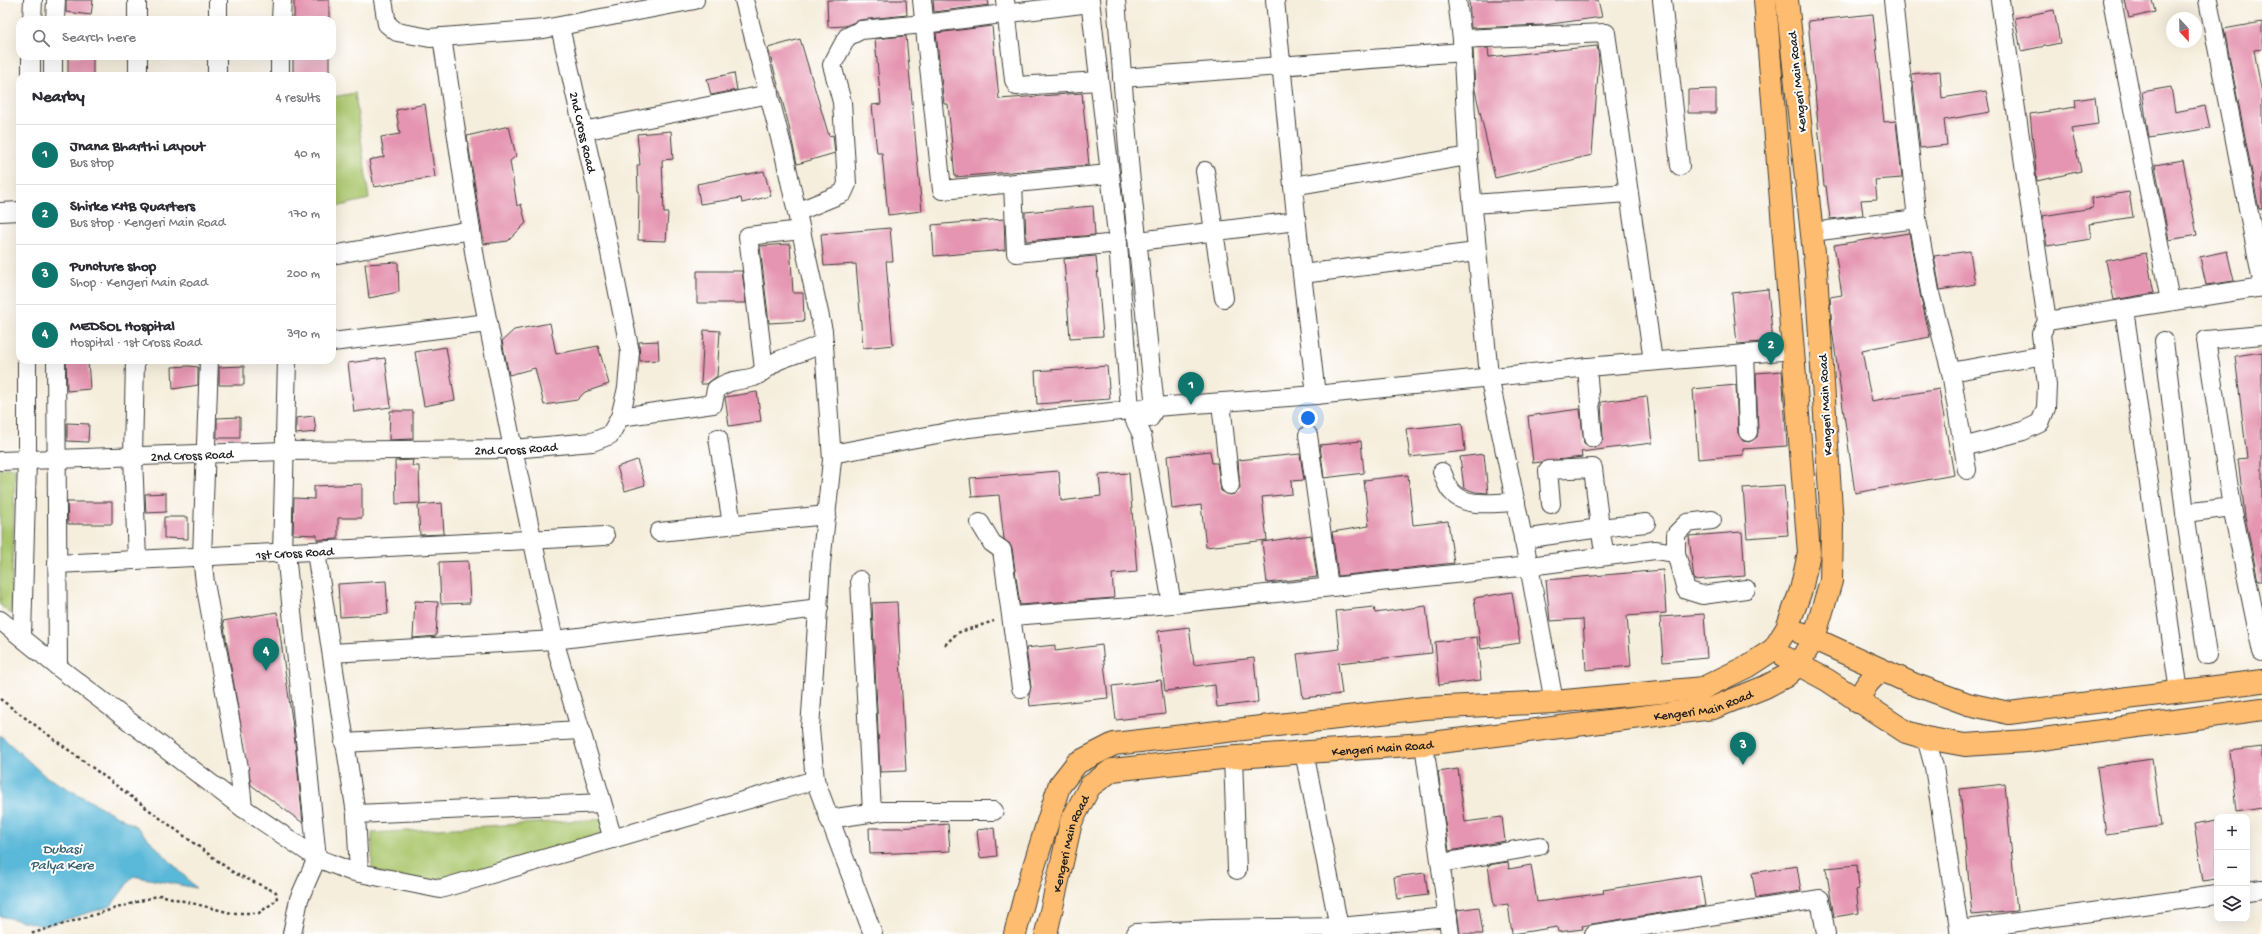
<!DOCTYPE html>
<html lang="en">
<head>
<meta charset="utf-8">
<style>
	:root { --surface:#fff; --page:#f2f2f3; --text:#2b2b33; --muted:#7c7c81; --line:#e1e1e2; --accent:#0f766e }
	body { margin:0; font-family:"Gochi Hand",sans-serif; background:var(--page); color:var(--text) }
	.controls { position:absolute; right:12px; bottom:12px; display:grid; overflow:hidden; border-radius:8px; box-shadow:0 4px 16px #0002 }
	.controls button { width:36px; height:36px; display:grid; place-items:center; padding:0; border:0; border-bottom:1px solid var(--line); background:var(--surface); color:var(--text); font:20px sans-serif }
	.compass { position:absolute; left:2166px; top:12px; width:36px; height:36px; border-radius:50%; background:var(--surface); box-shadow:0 4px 16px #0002; rotate:158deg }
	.you { position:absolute; left:1308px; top:418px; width:14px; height:14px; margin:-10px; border:3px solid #fff; border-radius:50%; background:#1a73e8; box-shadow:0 0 0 6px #1a73e833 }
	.badge { display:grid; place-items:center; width:26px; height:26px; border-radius:50%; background:var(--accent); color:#fff; font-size:13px; font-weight:700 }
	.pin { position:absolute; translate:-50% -33px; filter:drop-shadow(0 1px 2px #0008) }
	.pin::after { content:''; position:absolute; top:21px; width:14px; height:12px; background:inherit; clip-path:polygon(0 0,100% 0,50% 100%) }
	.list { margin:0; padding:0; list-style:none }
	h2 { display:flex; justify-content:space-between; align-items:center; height:52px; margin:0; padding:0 16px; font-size:17px }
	h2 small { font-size:13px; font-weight:400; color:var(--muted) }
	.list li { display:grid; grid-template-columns:26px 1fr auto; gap:12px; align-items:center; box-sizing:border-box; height:60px; padding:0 16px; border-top:1px solid var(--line) }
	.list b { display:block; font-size:15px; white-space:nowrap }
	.list p { margin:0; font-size:13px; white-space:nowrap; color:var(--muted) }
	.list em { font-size:13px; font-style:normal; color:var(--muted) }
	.icon { flex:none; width:22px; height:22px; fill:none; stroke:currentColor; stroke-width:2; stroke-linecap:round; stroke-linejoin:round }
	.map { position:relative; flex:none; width:2262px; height:934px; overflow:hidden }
	.search { position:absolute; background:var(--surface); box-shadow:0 4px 16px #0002; left:16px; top:16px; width:320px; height:44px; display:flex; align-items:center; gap:10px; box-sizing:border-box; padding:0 14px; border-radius:12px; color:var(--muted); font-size:15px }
	.panel { position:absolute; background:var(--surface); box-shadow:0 4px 16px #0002; left:16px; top:72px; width:320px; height:292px; border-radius:12px }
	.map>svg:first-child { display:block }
	.green { fill:#abc76e; stroke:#647245 }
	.water { fill:#5ab8d8; stroke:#3b6a7a }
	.building { fill:#e595b1 }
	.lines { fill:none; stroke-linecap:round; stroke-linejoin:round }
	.minor-casing { stroke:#3d3c39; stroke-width:20 }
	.major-casing { stroke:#3d3c39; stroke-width:24 }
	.path { stroke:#3d3c39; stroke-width:2.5; stroke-dasharray:3 3; stroke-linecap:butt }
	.minor { stroke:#fff; stroke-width:18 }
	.major { stroke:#fdbc6f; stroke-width:22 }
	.labels { text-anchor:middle; stroke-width:4; stroke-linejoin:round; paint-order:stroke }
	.street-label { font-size:13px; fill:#1c1c1c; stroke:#fff }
	.water-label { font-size:14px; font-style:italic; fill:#386271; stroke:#fff }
</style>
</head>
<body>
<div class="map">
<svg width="2262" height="934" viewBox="0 0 2262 934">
	<rect width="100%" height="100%" fill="#fff"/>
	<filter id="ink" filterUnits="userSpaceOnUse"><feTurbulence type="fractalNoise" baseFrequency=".025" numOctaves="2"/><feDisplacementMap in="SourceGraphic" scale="8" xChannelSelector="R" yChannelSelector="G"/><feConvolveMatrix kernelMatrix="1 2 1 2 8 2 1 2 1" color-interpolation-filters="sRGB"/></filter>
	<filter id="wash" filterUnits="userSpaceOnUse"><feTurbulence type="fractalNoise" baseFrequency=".012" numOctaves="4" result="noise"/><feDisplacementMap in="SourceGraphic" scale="16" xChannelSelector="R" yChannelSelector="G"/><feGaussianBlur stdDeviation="0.9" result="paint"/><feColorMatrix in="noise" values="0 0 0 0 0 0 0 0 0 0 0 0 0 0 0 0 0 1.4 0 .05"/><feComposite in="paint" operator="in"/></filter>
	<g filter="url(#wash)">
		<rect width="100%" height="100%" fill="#f6eedd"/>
		<!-- green -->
		<path class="green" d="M 355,93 L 369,199 L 332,208 L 332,97 Z
			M 0,468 L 15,468 L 11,614 L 0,605 Z
			M 602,819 L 607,835 L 418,892 L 372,868 L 372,833 Z"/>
		<!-- water -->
		<path class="water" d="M 0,735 L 45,776 L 137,827 L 196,888 L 133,876 L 111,906 L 44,926 L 0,916 Z"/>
		<g id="blocks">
			<!-- building -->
			<path class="building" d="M 66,0 L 93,0 L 91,15 L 66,12 Z
				M 294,0 L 329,0 L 329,20 L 294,20 Z
				M 827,0 L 906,0 L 907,15 L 860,20 L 845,26 L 828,27 Z
				M 933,0 L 988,0 L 989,5 L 934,12 Z
				M 1469,0 L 1598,0 L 1602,17 L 1544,25 L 1471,28 Z
				M 2125,0 L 2152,0 L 2155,12 L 2129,18 Z
				M 2054,10 L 2060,43 L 2021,51 L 2015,18 Z
				M 1873,14 L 1884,122 L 1896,121 L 1902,178 L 1875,180 L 1877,199 L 1861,200 L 1863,215 L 1830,219 L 1826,186 L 1824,186 L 1808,21 Z
				M 2262,22 L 2262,49 L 2254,50 L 2262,94 L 2262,209 L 2259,209 L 2224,29 Z
				M 992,26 L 999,99 L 1082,93 L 1089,165 L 955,177 L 948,104 L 944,104 L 936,33 Z
				M 906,36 L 922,211 L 888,215 L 882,153 L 877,153 L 872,105 L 881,104 L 875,39 Z
				M 800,39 L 829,136 L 833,135 L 835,153 L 797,164 L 788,122 L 768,48 Z
				M 1597,46 L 1599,59 L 1592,155 L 1495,178 L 1475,90 L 1473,49 L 1488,48 L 1489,57 Z
				M 68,56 L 93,56 L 93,76 L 68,76 Z
				M 293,56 L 329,56 L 329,76 L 293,76 Z
				M 1940,71 L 1942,98 L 1986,91 L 1990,112 L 1944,120 L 1947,145 L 1920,148 L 1912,74 Z
				M 734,73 L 737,90 L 711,95 L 707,79 Z
				M 2171,87 L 2175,112 L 2205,106 L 2210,128 L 2149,138 L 2142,92 Z
				M 1716,89 L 1716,113 L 1688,113 L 1688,90 Z
				M 2095,97 L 2098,124 L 2071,128 L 2081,171 L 2037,181 L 2030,114 L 2076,107 L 2075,100 Z
				M 425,104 L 435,177 L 374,187 L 369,160 L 384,157 L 381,137 L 400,134 L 396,110 Z
				M 509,126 L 516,156 L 510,161 L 517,206 L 521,204 L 526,223 L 508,241 L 484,244 L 467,136 Z
				M 671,131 L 673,159 L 662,160 L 664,213 L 668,213 L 666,241 L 638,240 L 639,191 L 638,191 L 637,165 L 640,165 L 637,134 Z
				M 2183,160 L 2197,235 L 2169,240 L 2155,165 Z
				M 764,171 L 771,196 L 742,203 L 741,198 L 700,204 L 697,184 Z
				M 2129,192 L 2133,217 L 2089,224 L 2091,239 L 2047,246 L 2042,216 L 2093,208 L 2092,198 Z
				M 1093,206 L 1095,235 L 1026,241 L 1025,212 Z
				M 1004,219 L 1005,250 L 934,256 L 932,225 Z
				M 890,228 L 893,261 L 886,261 L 893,345 L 863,348 L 856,264 L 824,266 L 821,234 Z
				M 1909,233 L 1921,299 L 1930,337 L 1862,350 L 1868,383 L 1872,401 L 1939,389 L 1954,475 L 1855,493 L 1832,329 L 1830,297 L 1842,295 L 1834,245 Z
				M 790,244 L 793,293 L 803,293 L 804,321 L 769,323 L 760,246 Z
				M 1970,251 L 1975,284 L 1940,290 L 1934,256 Z
				M 2227,251 L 2234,281 L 2206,285 L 2200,257 Z
				M 2146,253 L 2154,293 L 2114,300 L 2106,261 Z
				M 1096,256 L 1103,336 L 1070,338 L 1064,259 Z
				M 398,262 L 399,292 L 369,298 L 365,264 Z
				M 697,271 L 742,271 L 746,303 L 697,303 Z
				M 1768,289 L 1773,341 L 1737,344 L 1732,293 Z
				M 550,323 L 556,354 L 598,346 L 609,384 L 585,392 L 577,400 L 544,405 L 535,368 L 509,375 L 502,341 L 514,330 Z
				M 704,330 L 720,331 L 717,376 L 707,384 L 701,384 Z
				M 658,341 L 659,360 L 640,361 L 639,342 Z
				M 446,347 L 455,400 L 424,406 L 415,352 Z
				M 2262,352 L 2262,581 L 2258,581 L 2245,516 L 2238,459 L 2247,458 L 2235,356 Z
				M 385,358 L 391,407 L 354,412 L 348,363 Z
				M 66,360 L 88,360 L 90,389 L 67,391 Z
				M 189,366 L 198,367 L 198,385 L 173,389 L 172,367 Z
				M 244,366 L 244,385 L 219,385 L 219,367 Z
				M 1107,366 L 1110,399 L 1037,404 L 1035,371 Z
				M 1782,371 L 1787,446 L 1743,449 L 1743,455 L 1698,459 L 1693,389 L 1736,385 L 1738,433 L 1743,441 L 1749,442 L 1757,437 L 1758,432 L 1756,373 Z
				M 757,392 L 761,421 L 729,426 L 725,397 Z
				M 1647,396 L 1652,443 L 1581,452 L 1582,457 L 1533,463 L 1528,416 L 1580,409 L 1584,444 L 1588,447 L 1594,448 L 1599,446 L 1603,438 L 1601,402 Z
				M 390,411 L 413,411 L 413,439 L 389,440 Z
				M 314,416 L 316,432 L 296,434 L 296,418 Z
				M 240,417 L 240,438 L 217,438 L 217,418 Z
				M 67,423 L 89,424 L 88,442 L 67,441 Z
				M 1462,423 L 1465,451 L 1410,457 L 1406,429 Z
				M 1361,441 L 1364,473 L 1324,478 L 1320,445 Z
				M 1210,451 L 1212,463 L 1217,463 L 1221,491 L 1231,495 L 1236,493 L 1240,489 L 1238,460 L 1300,454 L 1304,480 L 1291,481 L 1292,494 L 1262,497 L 1267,540 L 1206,547 L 1201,505 L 1172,509 L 1167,456 Z
				M 1484,454 L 1488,493 L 1475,492 L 1464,488 L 1460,457 Z
				M 413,460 L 412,466 L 419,466 L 420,503 L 396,504 L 395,461 Z
				M 637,460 L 645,485 L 625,491 L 617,467 Z
				M 1059,471 L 1061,501 L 1101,496 L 1099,475 L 1129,473 L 1137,572 L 1112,574 L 1114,598 L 1020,605 L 1012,548 L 1004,539 L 999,495 L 972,497 L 970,478 Z
				M 1408,475 L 1413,525 L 1448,521 L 1454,563 L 1338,576 L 1332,532 L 1369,526 L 1364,480 Z
				M 362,484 L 362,518 L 338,518 L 338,539 L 317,540 L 317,535 L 293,534 L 294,498 L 314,499 L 314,486 Z
				M 1784,485 L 1788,535 L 1747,538 L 1743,488 Z
				M 166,493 L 166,512 L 146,513 L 145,494 Z
				M 67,502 L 112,502 L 112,524 L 68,524 Z
				M 442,503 L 444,534 L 420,535 L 418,505 Z
				M 164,517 L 188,517 L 188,539 L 164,538 Z
				M 1742,532 L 1745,576 L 1694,580 L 1689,536 Z
				M 1311,535 L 1317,577 L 1267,583 L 1262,542 Z
				M 468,561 L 470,603 L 441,604 L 439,562 Z
				M 1663,570 L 1666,613 L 1627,616 L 1631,666 L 1586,670 L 1583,619 L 1550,621 L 1546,580 Z
				M 386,581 L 388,614 L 340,617 L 338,584 Z
				M 1512,592 L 1520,643 L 1481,649 L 1474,598 Z
				M 415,601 L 438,602 L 436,636 L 413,638 Z
				M 897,602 L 906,771 L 880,772 L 872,603 Z
				M 1426,606 L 1432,653 L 1338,663 L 1342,694 L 1303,698 L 1297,654 L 1340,649 L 1336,611 L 1374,607 L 1375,613 Z
				M 277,612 L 295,742 L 303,823 L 251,785 L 223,621 Z
				M 1704,614 L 1707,658 L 1663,662 L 1660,617 Z
				M 1189,627 L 1194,665 L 1254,658 L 1258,702 L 1217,707 L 1215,685 L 1165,691 L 1158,631 Z
				M 1477,637 L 1481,680 L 1439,685 L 1435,642 Z
				M 1055,645 L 1055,651 L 1102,645 L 1108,698 L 1030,706 L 1029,695 L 1031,687 L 1026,648 Z
				M 1161,680 L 1165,714 L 1116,720 L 1112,686 Z
				M 2262,747 L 2262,808 L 2236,812 L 2230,751 Z
				M 2152,759 L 2161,826 L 2106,834 L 2097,767 Z
				M 1458,769 L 1465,822 L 1502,817 L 1505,841 L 1449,851 L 1438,772 Z
				M 2005,784 L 2017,911 L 1972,915 L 1960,789 Z
				M 2217,820 L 2217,879 L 2203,881 L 2194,824 Z
				M 948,824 L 950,851 L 870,854 L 869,828 L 900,828 Z
				M 994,828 L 997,856 L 980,858 L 977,830 Z
				M 1508,862 L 1509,869 L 1531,865 L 1537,902 L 1604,893 L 1603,890 L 1700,875 L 1705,906 L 1592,924 L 1582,926 L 1583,929 L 1558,932 L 1557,927 L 1512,934 L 1508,904 L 1494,906 L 1488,865 Z
				M 1857,865 L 1859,889 L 1856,890 L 1859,913 L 1834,917 L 1826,868 Z
				M 1797,866 L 1801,891 L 1756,898 L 1752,873 Z
				M 1425,873 L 1428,895 L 1397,899 L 1394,877 Z
				M 1479,907 L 1483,934 L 1460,934 L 1457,910 Z"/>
		</g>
	</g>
	<g filter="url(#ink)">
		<use href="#blocks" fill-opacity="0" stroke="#3d3c39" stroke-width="1"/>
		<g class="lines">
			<defs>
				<g id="minor">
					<path d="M 137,0 L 137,20"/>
					<path d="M 383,0 L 387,24 L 397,32 L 430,38 L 544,29 L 695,0"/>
					<path d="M 744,0 L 783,149 L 823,331 L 832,460 L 821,564 L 810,729 L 815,780"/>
					<path d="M 922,0 L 942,190 L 1109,174"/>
					<path d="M 1005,0 L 1014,80 L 1017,86 L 1099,81"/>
					<path d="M 1090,0 L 1118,243 L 1130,410 L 1142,435 L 1172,604"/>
					<path d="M 1116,0 L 1130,172 L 1155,407 L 1150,418"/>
					<path d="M 1275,0 L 1293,186"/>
					<path d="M 1457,0 L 1462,39 L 1468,156 L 1489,376 L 1529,566 L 1655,550 L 1676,553 L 1686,590 L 1702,595 L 1746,589"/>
					<path d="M 1662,0 L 1680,166"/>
					<path d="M 1893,0 L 1917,219 L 1931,297 L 1951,372 L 1967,470"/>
					<path d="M 2000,0 L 2047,321"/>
					<path d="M 2112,0 L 2170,301"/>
					<path d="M 2208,0 L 2262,281"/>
					<path d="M 32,20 L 33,0"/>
					<path d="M 55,20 L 56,0"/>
					<path d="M 218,20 L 218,0"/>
					<path d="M 281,20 L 282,0"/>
					<path d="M 442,37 L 475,258 L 513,449 L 554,640 L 819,608"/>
					<path d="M 1462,39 L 1606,33 L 1653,361"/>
					<path d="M 138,56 L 138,76"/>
					<path d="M 280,73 L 280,56"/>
					<path d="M 31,76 L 31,56"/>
					<path d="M 53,76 L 53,56"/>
					<path d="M 217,76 L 217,56"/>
					<path d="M 1122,78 L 1463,52"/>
					<path d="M 583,131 L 769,94"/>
					<path d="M 1468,156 L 1293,186 L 1302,274 L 1476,252"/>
					<path d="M 1205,171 L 1224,298"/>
					<path d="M 1013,184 L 1016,253 L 1118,243"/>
					<path d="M 1473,204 L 1628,193"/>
					<path d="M 0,212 L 20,211"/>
					<path d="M 797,212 L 843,193 L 847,184 L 842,102 L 832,65 L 847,37 L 861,30 L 924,24 L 1090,3"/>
					<path d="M 1812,232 L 1917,219"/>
					<path d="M 1139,241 L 1296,221"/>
					<path d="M 332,255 L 471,230"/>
					<path d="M 1302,274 L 1316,395"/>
					<path d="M 2124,309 L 2179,692"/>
					<path d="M 2262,335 L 2206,340 L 2232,507 L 2262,652"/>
					<path d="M 2164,341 L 2185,513 L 2207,655"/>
					<path d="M 332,342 L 488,323"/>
					<path d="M 1745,354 L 1748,432"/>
					<path d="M 56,360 L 58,667"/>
					<path d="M 135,360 L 133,456 L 137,560"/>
					<path d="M 209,360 L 202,557 L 205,583 L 239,768 L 243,808"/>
					<path d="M 1587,367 L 1593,438"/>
					<path d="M 764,369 L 748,236 L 801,230"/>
					<path d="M 1951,372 L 2044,355"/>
					<path d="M 1221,403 L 1230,485"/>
					<path d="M 620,417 L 713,404 L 716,389 C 733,378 737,382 754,377 C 760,375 770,365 777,361 C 793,354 809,351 824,342"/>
					<path d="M 1308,435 L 1329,587"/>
					<path d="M 718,438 L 732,524"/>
					<path d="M 1963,447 L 2023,431 L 2040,423 L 2046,408 L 2047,385 L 2041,334 L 2047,321 L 2262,287"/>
					<path d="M 832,454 L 969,428 L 1155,407 L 1316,395 L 1599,366 L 1794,350"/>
					<path id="s1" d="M 0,461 L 284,451 L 513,449 L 592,442 L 610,435 L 620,417 L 627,388 L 630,352 L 600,203 L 560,27"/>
					<path d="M 1442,472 C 1445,478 1447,488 1452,492 C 1466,509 1496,502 1516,502"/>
					<path d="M 1551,504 L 1548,470 L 1593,468 L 1600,528 L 1646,523"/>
					<path d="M 2185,513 L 2232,507"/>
					<path d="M 980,523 L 992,543 L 1002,550 L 1021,688"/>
					<path d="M 659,532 L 827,515"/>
					<path d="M 1523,539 L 1600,528 L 1605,556"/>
					<path d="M 316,552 L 356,814 L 359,873"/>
					<path d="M 286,553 L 317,858 L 299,899 L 292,934"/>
					<path d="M 1676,553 L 1676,534 L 1687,523 L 1712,520"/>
					<path d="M 282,554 L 287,360"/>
					<path id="s2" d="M 57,564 L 605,536"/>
					<path d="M 860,580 L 872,813"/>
					<path d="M 1012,616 L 1172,604 L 1529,566 L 1554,702"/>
					<path d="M 0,620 L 58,667 L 243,808 L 317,858 L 350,871 L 440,889 L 815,780 L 873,934"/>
					<path d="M 22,636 L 27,461 L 27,360"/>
					<path d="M 332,653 L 554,640 L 613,839"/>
					<path d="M 1926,738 L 1934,767 L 1960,934"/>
					<path d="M 344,743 L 581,730"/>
					<path d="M 1424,744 L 1450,934"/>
					<path d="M 1304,752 L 1339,927"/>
					<path d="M 1233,757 L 1237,870"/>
					<path d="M 356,814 L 602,803"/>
					<path d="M 829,819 L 883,811 L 994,811"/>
					<path d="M 1441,863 L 1539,846"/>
					<path d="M 2247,891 L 2262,889"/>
					<path d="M 1959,930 L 2217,895"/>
					<path d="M 1136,933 L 1212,929 L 1339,927 L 1448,917"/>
					<path d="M 1594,934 L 1820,899 L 1826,934"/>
				</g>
				<g id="major">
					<path d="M 1801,633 L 1913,684 L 1968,704 L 2009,713 L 2262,681"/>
					<path d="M 1786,658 L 1827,680 L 1906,732 L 1926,738 L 1965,745 L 2027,741 L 2262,709"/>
					<path d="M 1858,702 C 1864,687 1869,679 1882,671"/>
					<path d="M 1015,934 L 1026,892 L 1059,786 L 1077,763 L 1114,744 L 1424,708 L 1554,702 L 1703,688 L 1748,666 L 1774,649 L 1787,628 L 1801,590 L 1809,553 L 1765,0"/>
					<path id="s3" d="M 1046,934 L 1071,822 L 1090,786 L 1112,770 L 1222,758 L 1424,744 L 1713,708 L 1765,687 L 1786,676 L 1798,665 L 1814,638 L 1831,581 L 1832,525 L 1816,272 L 1787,0"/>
				</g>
			</defs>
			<!-- minor casing -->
			<use href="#minor" class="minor-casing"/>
			<!-- major casing -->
			<use href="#major" class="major-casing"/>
			<!-- path -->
			<path class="path" d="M 945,645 L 957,633 L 994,621
				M 0,699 L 234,873 L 276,892 L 277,900 L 259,913 L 231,913 L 160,895 L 30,934"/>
			<!-- minor -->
			<use href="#minor" class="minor"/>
			<!-- major -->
			<use href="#major" class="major"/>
		</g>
	</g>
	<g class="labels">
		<!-- street labels -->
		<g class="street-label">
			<text transform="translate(1796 82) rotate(-96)" y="5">Kengeri Main Road</text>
			<text transform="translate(584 132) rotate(77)" y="5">2nd Cross Road</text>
			<text transform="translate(1824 405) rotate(-93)" y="5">Kengeri Main Road</text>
			<text dy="5" stroke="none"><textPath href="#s1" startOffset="516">2nd Cross Road</textPath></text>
			<text dy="5" stroke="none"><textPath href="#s1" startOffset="192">2nd Cross Road</textPath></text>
			<text dy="5" stroke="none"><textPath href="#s2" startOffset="238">1st Cross Road</textPath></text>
			<text dy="5" stroke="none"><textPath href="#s3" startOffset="778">Kengeri Main Road</textPath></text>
			<text dy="5" stroke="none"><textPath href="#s3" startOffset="454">Kengeri Main Road</textPath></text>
			<text dy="5" stroke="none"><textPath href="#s3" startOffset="94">Kengeri Main Road</textPath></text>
		</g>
		<!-- water labels -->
		<g class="water-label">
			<text x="62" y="853">Dubasi<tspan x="62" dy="16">Palya Kere</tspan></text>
		</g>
	</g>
</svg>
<div class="controls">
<button>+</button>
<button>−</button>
<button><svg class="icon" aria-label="layers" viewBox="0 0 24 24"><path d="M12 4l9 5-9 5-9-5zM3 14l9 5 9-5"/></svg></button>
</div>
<svg class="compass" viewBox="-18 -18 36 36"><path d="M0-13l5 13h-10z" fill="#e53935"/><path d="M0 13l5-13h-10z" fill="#7c7c81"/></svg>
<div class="you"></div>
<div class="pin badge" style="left:1191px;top:405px">1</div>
<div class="pin badge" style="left:1771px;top:365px">2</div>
<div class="pin badge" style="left:1743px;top:765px">3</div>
<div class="pin badge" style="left:266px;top:671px">4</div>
<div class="search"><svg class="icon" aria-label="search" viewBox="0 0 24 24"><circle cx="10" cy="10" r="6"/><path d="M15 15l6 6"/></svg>Search here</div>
<section class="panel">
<h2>Nearby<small>4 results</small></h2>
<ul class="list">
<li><span class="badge">1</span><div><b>Jnana Bharthi Layout</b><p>Bus stop</p></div><em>40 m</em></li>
<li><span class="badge">2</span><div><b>Shirke KHB Quarters</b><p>Bus stop · Kengeri Main Road</p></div><em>170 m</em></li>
<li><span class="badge">3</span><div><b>Puncture shop</b><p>Shop · Kengeri Main Road</p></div><em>200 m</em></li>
<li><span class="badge">4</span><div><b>MEDSOL Hospital</b><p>Hospital · 1st Cross Road</p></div><em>390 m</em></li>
</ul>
</section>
</div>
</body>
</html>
